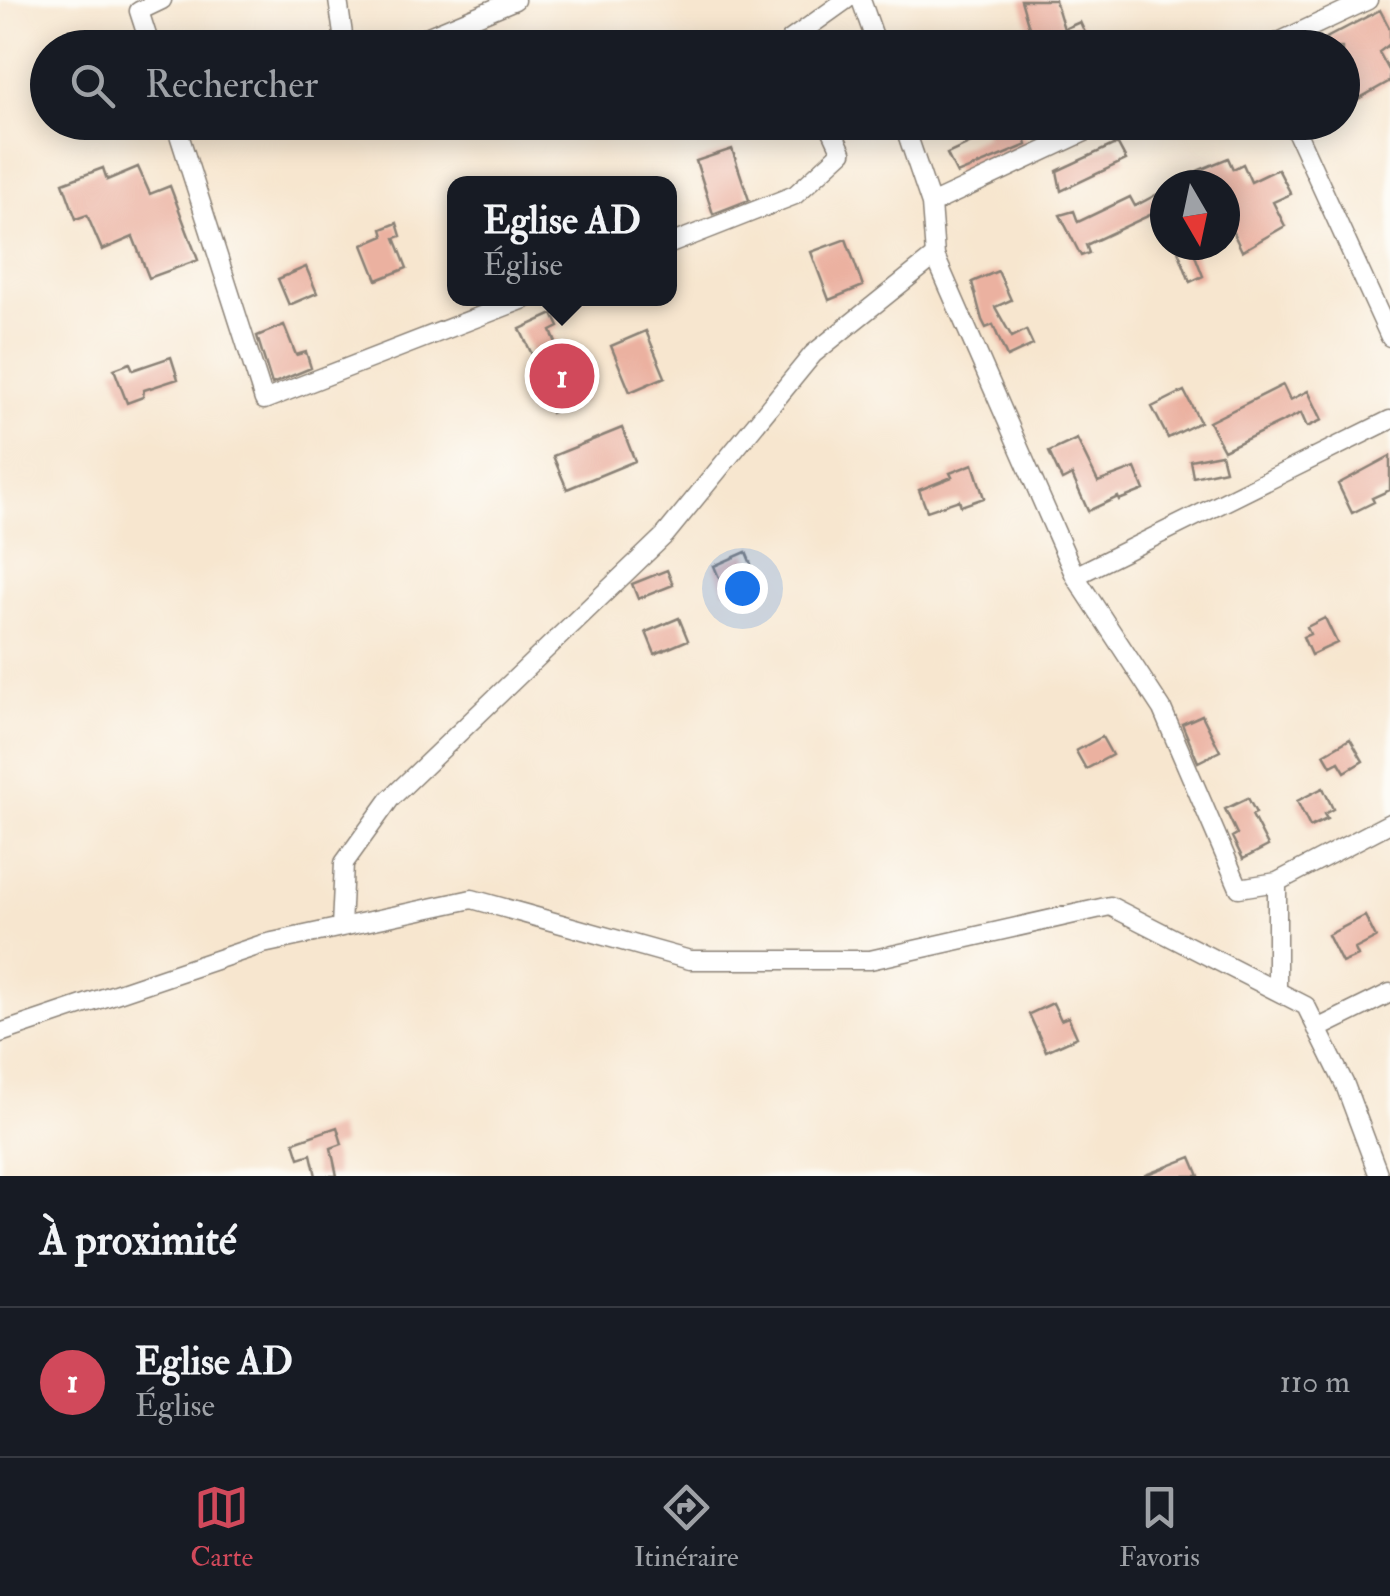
<!DOCTYPE html>
<html lang="fr">
<head>
<meta charset="utf-8">
<style>
	:root { --surface:#171b24; --page:#20242c; --text:#f1f3f6; --muted:#9ea1a6; --line:#363941; --accent:#d1495b }
	body { margin:0; font-family:"IM FELL Double Pica",serif; background:var(--page); color:var(--text) }
	.compass { position:absolute; left:1150px; top:170px; width:90px; height:90px; border-radius:50%; background:var(--surface); box-shadow:0 5px 25px #0003; rotate:171deg }
	.you { position:absolute; left:742px; top:588px; width:35px; height:35px; margin:-25px; border:8px solid #fff; border-radius:50%; background:#1a73e8; box-shadow:0 0 0 15px #1a73e833 }
	.badge { display:grid; place-items:center; width:65px; height:65px; border-radius:50%; background:var(--accent); color:#fff; font-size:32px; font-weight:700 }
	.pin { position:absolute; translate:-50% -50%; border:5px solid #fff; box-shadow:0 2px 10px #0006 }
	.popup { position:absolute; left:447px; top:176px; width:230px; height:130px; box-sizing:border-box; display:grid; place-content:center; border-radius:20px; background:var(--surface); filter:drop-shadow(0 2px 8px #0005); font-size:32px; white-space:nowrap; color:var(--muted) }
	.popup b { font-size:38px; color:var(--text) }
	.popup::after { content:''; position:absolute; left:50%; top:100%; margin-left:-20px; border:20px solid transparent; border-top-color:var(--surface) }
	.list { margin:0; padding:0; list-style:none }
	h2 { display:flex; justify-content:space-between; align-items:center; height:130px; margin:0; padding:0 40px; font-size:42px }
	h2 small { font-size:32px; font-weight:400; color:var(--muted) }
	.list li { display:grid; grid-template-columns:65px 1fr auto; gap:30px; align-items:center; box-sizing:border-box; height:150px; padding:0 40px; border-top:2px solid var(--line) }
	.list b { display:block; font-size:38px; white-space:nowrap }
	.list p { margin:0; font-size:32px; white-space:nowrap; color:var(--muted) }
	.list em { font-size:32px; font-style:normal; color:var(--muted) }
	.icon { flex:none; width:55px; height:55px; fill:none; stroke:currentColor; stroke-width:2; stroke-linecap:round; stroke-linejoin:round }
	.map { position:relative; flex:none; width:1390px; height:1176px; overflow:hidden }
	.search { position:absolute; background:var(--surface); box-shadow:0 5px 25px #0003; left:30px; right:30px; top:30px; height:110px; display:flex; align-items:center; gap:25px; box-sizing:border-box; padding:0 35px; border-radius:55px; color:var(--muted); font-size:38px }
	.sheet { height:280px; background:var(--surface) }
	nav { display:flex; justify-content:space-around; align-items:center; box-sizing:border-box; height:140px; border-top:2px solid var(--line); background:var(--surface); font-size:28px; color:var(--muted) }
	nav a { display:grid; justify-items:center; gap:5px }
	nav .on { color:var(--accent) }
	.map>svg:first-child { display:block }
	.building { fill:#ebb1a0 }
	.lines { fill:none; stroke-linecap:round; stroke-linejoin:round }
	.minor-casing { stroke:#8a8176; stroke-width:21 }
	.minor { stroke:#fff; stroke-width:18 }
</style>
</head>
<body>
<div class="map">
<svg width="1390" height="1176" viewBox="0 0 1390 1176">
	<rect width="100%" height="100%" fill="#fdfcf7"/>
	<filter id="ink" filterUnits="userSpaceOnUse"><feTurbulence type="fractalNoise" baseFrequency=".01" numOctaves="2"/><feDisplacementMap in="SourceGraphic" scale="20" xChannelSelector="R" yChannelSelector="G"/><feConvolveMatrix kernelMatrix="1 2 1 2 8 2 1 2 1" color-interpolation-filters="sRGB"/></filter>
	<filter id="wash" filterUnits="userSpaceOnUse"><feTurbulence type="fractalNoise" baseFrequency=".0048" numOctaves="4" result="noise"/><feDisplacementMap in="SourceGraphic" scale="40" xChannelSelector="R" yChannelSelector="G"/><feGaussianBlur stdDeviation="2.25" result="paint"/><feColorMatrix in="noise" values="0 0 0 0 0 0 0 0 0 0 0 0 0 0 0 0 0 1.4 0 .05"/><feComposite in="paint" operator="in"/></filter>
	<g filter="url(#wash)">
		<rect width="100%" height="100%" fill="#f7e6cf"/>
		<g id="blocks">
			<!-- building -->
			<path class="building" d="M 1021,0 L 1055,0 L 1064,29 L 1080,22 L 1092,48 L 1035,48 Z
				M 1380,10 L 1390,29 L 1390,44 L 1379,52 L 1390,72 L 1390,81 L 1342,108 L 1342,48 L 1307,48 Z
				M 980,122 L 1008,122 L 1012,132 L 1022,129 L 1027,145 L 957,174 L 947,154 L 986,136 Z
				M 1113,145 L 1118,145 L 1126,160 L 1061,191 L 1057,171 Z
				M 732,149 L 749,200 L 713,214 L 696,161 Z
				M 1228,158 L 1233,169 L 1243,164 L 1251,182 L 1278,169 L 1291,194 L 1273,202 L 1285,226 L 1242,251 L 1225,216 L 1225,185 L 1195,185 L 1190,174 Z
				M 138,167 L 150,194 L 170,186 L 198,260 L 149,278 L 133,237 L 102,250 L 87,215 L 76,219 L 63,183 L 103,168 L 107,180 Z
				M 1165,190 L 1165,208 L 1086,245 L 1089,253 L 1081,256 L 1060,215 L 1074,211 L 1078,222 L 1130,197 L 1135,206 Z
				M 397,223 L 401,236 L 395,238 L 407,268 L 377,280 L 363,245 L 384,236 L 382,229 Z
				M 846,239 L 863,286 L 829,300 L 811,252 Z
				M 1176,245 L 1191,245 L 1203,276 L 1190,282 Z
				M 306,267 L 317,293 L 289,305 L 278,279 Z
				M 998,271 L 1011,300 L 995,307 L 1012,337 L 1026,330 L 1033,345 L 1007,357 L 993,325 L 986,328 L 982,320 L 972,282 Z
				M 553,314 L 559,327 L 551,331 L 574,386 L 578,384 L 584,400 L 551,413 L 544,395 L 541,396 L 528,363 L 535,361 L 520,329 Z
				M 284,325 L 296,355 L 306,352 L 311,368 L 272,384 L 257,336 Z
				M 646,331 L 665,377 L 630,392 L 611,346 Z
				M 171,357 L 178,379 L 144,390 L 143,397 L 127,403 L 114,369 L 130,363 L 133,370 Z
				M 1283,385 L 1290,400 L 1308,391 L 1322,420 L 1307,427 L 1301,413 L 1224,450 L 1209,422 Z
				M 1184,391 L 1200,422 L 1168,438 L 1152,407 Z
				M 622,428 L 635,461 L 567,489 L 553,456 Z
				M 1077,439 L 1098,482 L 1135,468 L 1144,490 L 1119,500 L 1118,497 L 1088,511 L 1072,475 L 1062,480 L 1049,452 Z
				M 1221,454 L 1225,470 L 1193,477 L 1190,460 Z
				M 1390,456 L 1390,490 L 1372,498 L 1374,502 L 1352,513 L 1338,484 Z
				M 973,464 L 984,498 L 961,506 L 959,500 L 927,511 L 919,490 L 952,477 L 950,473 Z
				M 746,552 L 756,576 L 725,592 L 714,566 Z
				M 667,570 L 673,585 L 638,599 L 632,584 Z
				M 679,618 L 688,640 L 655,654 L 646,632 Z
				M 1325,618 L 1337,643 L 1311,655 L 1303,637 L 1310,634 L 1307,627 Z
				M 1202,715 L 1220,751 L 1198,762 L 1182,724 Z
				M 1102,737 L 1112,755 L 1086,769 L 1076,751 Z
				M 1350,739 L 1363,761 L 1345,772 L 1339,762 L 1331,766 L 1324,754 Z
				M 1323,788 L 1333,809 L 1324,814 L 1327,819 L 1310,827 L 1297,801 Z
				M 1248,798 L 1256,813 L 1252,815 L 1268,846 L 1243,859 L 1232,837 L 1237,834 L 1225,809 Z
				M 1365,916 L 1376,938 L 1355,949 L 1358,956 L 1342,963 L 1328,935 Z
				M 1053,1003 L 1061,1020 L 1068,1017 L 1077,1037 L 1046,1051 L 1029,1014 Z
				M 337,1127 L 342,1144 L 331,1148 L 337,1176 L 316,1176 L 311,1154 L 299,1158 L 294,1142 Z
				M 1191,1157 L 1199,1176 L 1145,1176 L 1145,1175 Z"/>
		</g>
	</g>
	<g filter="url(#ink)">
		<use href="#blocks" fill-opacity="0" stroke="#8a8176" stroke-width="2.5"/>
		<g class="lines">
			<defs>
				<path id="minor" d="M 338,0 L 345,48
					M 861,0 L 878,48
					M 151,48 L 139,11 L 162,0
					M 400,48 L 515,0
					M 793,48 L 790,40 L 846,0
					M 1266,48 L 1368,0
					M 175,122 L 264,400 L 527,298
					M 903,122 L 931,204 L 1106,122
					M 1292,122 L 1390,337
					M 931,204 L 935,256 L 1075,576 L 1390,420
					M 670,244 L 795,195 L 842,152 L 828,122
					M 1075,576 L 1162,709 L 1239,888 L 1277,882
					M 341,927 L 344,863 L 390,799 L 665,535 L 813,354 L 935,256
					M 1277,991 L 1277,882 L 1390,823
					M 1317,1029 L 1390,993
					M 0,1033 L 263,944 L 472,899 L 690,960 L 870,960 L 1110,906 L 1306,1006 L 1345,1085 L 1379,1176"/>
			</defs>
			<!-- minor casing -->
			<use href="#minor" class="minor-casing"/>
			<!-- minor -->
			<use href="#minor" class="minor"/>
		</g>
	</g>
</svg>
<svg class="compass" viewBox="-18 -18 36 36"><path d="M0-13l5 13h-10z" fill="#e53935"/><path d="M0 13l5-13h-10z" fill="#9ea1a6"/></svg>
<div class="you"></div>
<div class="pin badge" style="left:562px;top:376px">1</div>
<div class="popup"><b>Eglise AD</b>Église</div>
<div class="search"><svg class="icon" aria-label="search" viewBox="0 0 24 24"><circle cx="10" cy="10" r="6"/><path d="M15 15l6 6"/></svg>Rechercher</div>
</div>
<section class="sheet">
<h2>À proximité<small></small></h2>
<ul class="list">
<li><span class="badge">1</span><div><b>Eglise AD</b><p>Église</p></div><em>110 m</em></li>
</ul>
</section>
<nav>
<a class="on"><svg class="icon" aria-label="map" viewBox="0 0 24 24"><path d="M3 6l6-2 6 2 6-2v14l-6 2-6-2-6 2zM9 4v14M15 6v14"/></svg>Carte</a>
<a><svg class="icon" aria-label="directions" viewBox="0 0 24 24"><path d="M12 3l9 9-9 9-9-9zM9 14v-3h6M13 9l2 2-2 2"/></svg>Itinéraire</a>
<a><svg class="icon" aria-label="saved" viewBox="0 0 24 24"><path d="M7 4h10v16l-5-4-5 4z"/></svg>Favoris</a>
</nav>
</body>
</html>
